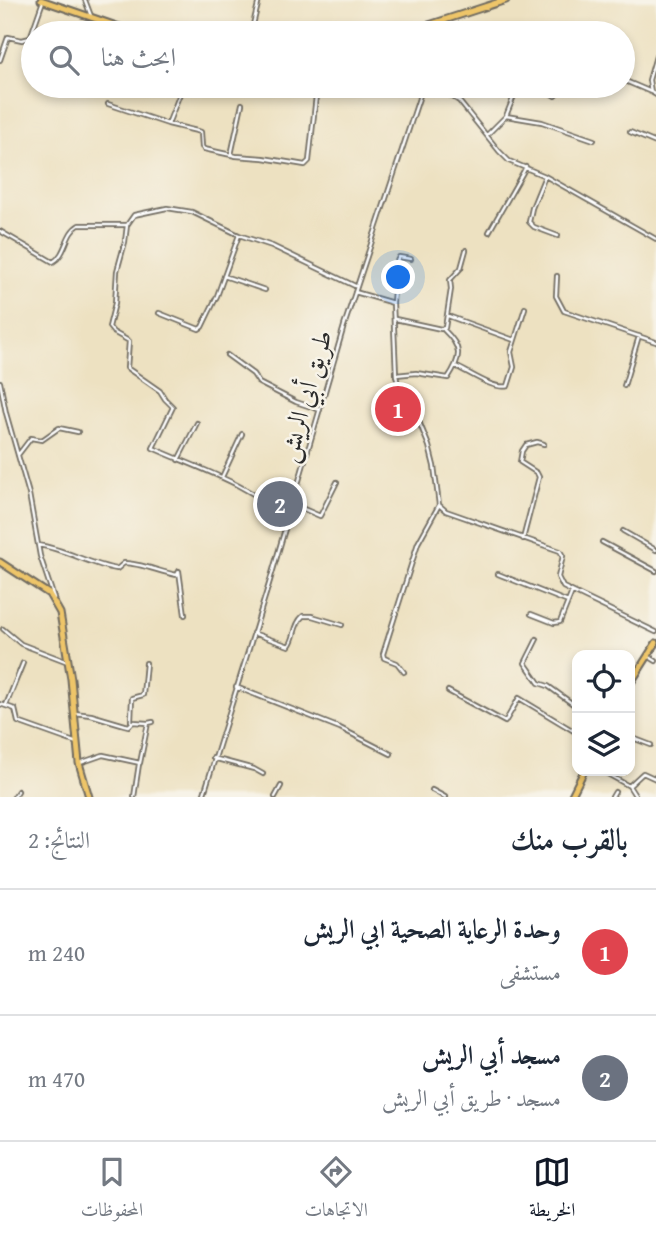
<!DOCTYPE html>
<html lang="ar">
<head>
<meta charset="utf-8">
<style>
	:root { --surface:#fff; --page:#f6f6f7; --text:#1f2937; --muted:#747a83; --line:#e0e1e3; --accent:#111827 }
	body { margin:0; font-family:"Gentium Book Plus",Amiri,serif; background:var(--page); color:var(--text); direction:rtl }
	.controls { position:absolute; right:21px; bottom:21px; display:grid; overflow:hidden; border-radius:14px; box-shadow:0 4px 10px #0003 }
	.controls button { width:63px; height:63px; display:grid; place-items:center; padding:0; border:0; border-bottom:2px solid var(--line); background:var(--surface); color:var(--text); font:35px sans-serif }
	.you { position:absolute; left:399px; top:278px; width:24px; height:24px; margin:-18px; border:5px solid #fff; border-radius:50%; background:#1a73e8; box-shadow:0 0 0 10px #1a73e833 }
	.badge { display:grid; place-items:center; width:46px; height:46px; border-radius:50%; background:var(--accent); color:#fff; font-size:23px; font-weight:700 }
	.pin { position:absolute; translate:-50% -50%; border:4px solid #fff; box-shadow:0 2px 7px #0006 }
	.list { margin:0; padding:0; list-style:none }
	h2 { display:flex; justify-content:space-between; align-items:center; height:91px; margin:0; padding:0 28px; font-size:30px }
	h2 small { font-size:23px; font-weight:400; color:var(--muted) }
	.list li { display:grid; grid-template-columns:46px 1fr auto; gap:21px; align-items:center; box-sizing:border-box; height:126px; padding:0 28px; border-top:2px solid var(--line) }
	.list b { display:block; font-size:26px; white-space:nowrap }
	.list p { margin:0; font-size:23px; white-space:nowrap; color:var(--muted) }
	.list em { font-size:23px; font-style:normal; color:var(--muted) }
	.icon { flex:none; width:38px; height:38px; fill:none; stroke:currentColor; stroke-width:2; stroke-linecap:round; stroke-linejoin:round }
	.map { position:relative; flex:none; width:656px; height:797px; overflow:hidden; direction:ltr }
	.search { position:absolute; background:var(--surface); box-shadow:0 4px 10px #0003; left:21px; right:21px; top:21px; height:77px; display:flex; align-items:center; gap:18px; box-sizing:border-box; padding:0 24px; border-radius:38px; color:var(--muted); font-size:26px }
	.sheet { height:343px; background:var(--surface) }
	nav { display:flex; justify-content:space-around; align-items:center; box-sizing:border-box; height:98px; border-top:2px solid var(--line); background:var(--surface); font-size:19px; color:var(--muted) }
	nav a { display:grid; justify-items:center; gap:4px }
	nav .on { color:var(--accent) }
	.map>svg:first-child { display:block }
	.lines { fill:none; stroke-linecap:round; stroke-linejoin:round }
	.minor-casing { stroke:#6f6b60; stroke-width:6 }
	.primary-casing { stroke:#6f6b60; stroke-width:9 }
	.trunk-casing { stroke:#6f6b60; stroke-width:9 }
	.minor { stroke:#fff; stroke-width:2.5 }
	.primary { stroke:#eec569; stroke-width:5 }
	.trunk { stroke:#eec569; stroke-width:5 }
	.labels { text-anchor:middle; stroke-width:5; stroke-linejoin:round; paint-order:stroke }
	.street-label { font-size:26px; fill:#2b2b2b; stroke:#f7f3e8 }
</style>
</head>
<body>
<div class="map">
<svg width="656" height="797" viewBox="0 0 656 797">
	<rect width="100%" height="100%" fill="#f7f3e8"/>
	<filter id="ink" filterUnits="userSpaceOnUse"><feTurbulence type="fractalNoise" baseFrequency=".0143" numOctaves="2"/><feDisplacementMap in="SourceGraphic" scale="14" xChannelSelector="R" yChannelSelector="G"/><feConvolveMatrix kernelMatrix="1 2 1 2 8 2 1 2 1" color-interpolation-filters="sRGB"/></filter>
	<filter id="wash" filterUnits="userSpaceOnUse"><feTurbulence type="fractalNoise" baseFrequency=".00686" numOctaves="4" result="noise"/><feDisplacementMap in="SourceGraphic" scale="28" xChannelSelector="R" yChannelSelector="G"/><feGaussianBlur stdDeviation="1.57" result="paint"/><feColorMatrix in="noise" values="0 0 0 0 0 0 0 0 0 0 0 0 0 0 0 0 0 1.4 0 .05"/><feComposite in="paint" operator="in"/></filter>
	<g filter="url(#wash)">
		<rect width="100%" height="100%" fill="#ede1c1"/>
	</g>
	<g filter="url(#ink)">
		<g class="lines">
			<defs>
				<path id="minor" d="M 85,0 L 91,16
					M 251,33 L 259,0
					M 656,56 L 649,80 L 651,92 L 656,95
					M 0,60 L 8,37 L 22,40 L 30,38 L 43,1
					M 623,80 L 651,92
					M 436,86 L 459,101 L 499,151 L 509,161 L 545,176 L 656,239
					M 539,86 L 555,96 L 564,86
					M 459,101 L 467,86
					M 108,104 L 168,124 L 183,86
					M 506,116 L 542,122 L 594,140
					M 168,124 L 201,132 L 202,147 L 204,149 L 236,156 L 263,158 L 305,165 L 309,161 L 317,86
					M 630,132 L 656,143
					M 487,135 L 506,116 L 518,86
					M 231,155 L 242,104
					M 545,176 L 532,208 L 529,222 L 534,227 L 558,236
					M 0,231 L 53,262 C 67,254 65,233 79,225 L 127,225
					M 489,232 L 526,167
					M 224,276 L 265,290
					M 557,276 L 556,296 L 564,311 L 656,342
					M 355,292 L 393,303
					M 159,313 L 199,329 L 202,327 L 217,296 L 239,235
					M 448,316 L 514,340
					M 395,319 L 441,329 L 445,328 L 451,289 L 450,280 L 461,268 L 466,250
					M 227,355 L 253,374 L 259,383 L 296,402 L 320,410
					M 455,366 C 469,372 493,390 508,386 L 514,367 L 511,352 L 525,308
					M 396,375 L 416,373 L 448,378 C 462,357 462,347 444,330
					M 0,382 L 6,413 L 29,494 L 40,556 L 54,598
					M 624,386 L 639,336
					M 18,455 L 31,438 L 42,440 L 59,428 L 78,432
					M 178,460 L 197,423
					M 222,477 L 242,434
					M 292,504 L 320,516 L 337,482
					M 439,505 L 446,511 L 560,551 L 563,556 L 558,577 L 563,587 L 656,632
					M 288,520 C 250,484 200,469 153,448 L 173,407 L 165,399 L 160,391 L 127,368 L 129,341 L 113,332 L 109,327 L 115,303 L 117,271 L 125,242 L 127,225 L 134,215 L 167,208 L 192,212 L 239,235 L 272,246 L 355,286
					M 623,531 L 656,550
					M 523,539 L 539,477 L 537,473 L 520,462 L 522,451 L 526,445 L 537,442 L 544,444
					M 602,542 L 656,571
					M 38,545 C 66,549 90,565 117,569 L 124,563 C 140,563 160,572 177,575 L 179,571 L 185,615
					M 498,574 L 568,602
					M 531,614 L 554,623 L 560,622 L 572,592
					M 3,629 L 21,644 L 68,662
					M 253,633 L 289,646 C 296,637 293,625 303,616 L 312,616 L 342,625
					M 537,639 L 525,663 L 539,683 L 548,686 L 577,707
					M 648,656 L 656,661
					M 404,672 L 397,663 L 384,658 L 383,654 L 418,543 L 439,505 L 434,466 L 429,446 L 413,407 L 398,385 L 396,375 L 393,303 L 396,263 L 399,257 L 411,259
					M 236,687 L 340,728 L 391,754
					M 448,691 L 505,722 L 519,698 L 577,733
					M 0,704 L 15,709 L 18,722 L 77,743
					M 6,705 L 23,663
					M 74,713 L 91,715 L 125,725 L 129,726 L 133,722 L 148,723
					M 131,721 L 132,698 L 143,695 L 146,663
					M 630,737 L 651,745
					M 213,758 L 254,769 L 263,774
					M 80,763 L 103,755 L 140,763 L 148,723 L 153,722
					M 602,771 L 629,786 L 636,797
					M 629,786 L 643,773 L 656,779
					M 432,790 L 445,797
					M 14,797 L 18,791
					M 134,797 L 139,764
					M 203,797 L 269,584 L 344,326 L 423,86
					M 275,797 L 281,786
					M 612,797 L 615,792"/>
				<path id="primary" d="M 41,0 L 137,33
					M 410,33 L 429,25 L 506,0
					M 630,684 L 656,643
					M 571,797 L 584,771"/>
				<path id="trunk" d="M 0,562 L 49,594 L 60,613 L 71,679 L 79,763 L 89,797"/>
			</defs>
			<!-- minor casing -->
			<use href="#minor" class="minor-casing"/>
			<!-- primary casing -->
			<use href="#primary" class="primary-casing"/>
			<!-- trunk casing -->
			<use href="#trunk" class="trunk-casing"/>
			<!-- minor -->
			<use href="#minor" class="minor"/>
			<!-- primary -->
			<use href="#primary" class="primary"/>
			<!-- trunk -->
			<use href="#trunk" class="trunk"/>
		</g>
	</g>
	<g class="labels">
		<!-- street labels -->
		<g class="street-label">
			<text transform="translate(305 396) rotate(-74)" y="9">طريق أبي الريش</text>
		</g>
	</g>
</svg>
<div class="controls">
<button><svg class="icon" aria-label="locate" viewBox="0 0 24 24"><circle cx="12" cy="12" r="6"/><path d="M12 2v4M12 18v4M2 12h4M18 12h4"/></svg></button>
<button><svg class="icon" aria-label="layers" viewBox="0 0 24 24"><path d="M12 4l9 5-9 5-9-5zM3 14l9 5 9-5"/></svg></button>
</div>
<div class="you"></div>
<div class="pin badge" style="left:398px;top:409px;background:#e0444e">1</div>
<div class="pin badge" style="left:280px;top:504px;background:#6b7280">2</div>
<div class="search"><svg class="icon" aria-label="search" viewBox="0 0 24 24"><circle cx="10" cy="10" r="6"/><path d="M15 15l6 6"/></svg>ابحث هنا</div>
</div>
<section class="sheet">
<h2>بالقرب منك<small>النتائج: 2</small></h2>
<ul class="list">
<li><span class="badge" style="background:#e0444e">1</span><div><b>وحدة الرعاية الصحية ابي الريش</b><p>مستشفى</p></div><em>240 m</em></li>
<li><span class="badge" style="background:#6b7280">2</span><div><b>مسجد أبي الريش</b><p>مسجد · طريق أبي الريش</p></div><em>470 m</em></li>
</ul>
</section>
<nav>
<a class="on"><svg class="icon" aria-label="map" viewBox="0 0 24 24"><path d="M3 6l6-2 6 2 6-2v14l-6 2-6-2-6 2zM9 4v14M15 6v14"/></svg>الخريطة</a>
<a><svg class="icon" aria-label="directions" viewBox="0 0 24 24"><path d="M12 3l9 9-9 9-9-9zM9 14v-3h6M13 9l2 2-2 2"/></svg>الاتجاهات</a>
<a><svg class="icon" aria-label="saved" viewBox="0 0 24 24"><path d="M7 4h10v16l-5-4-5 4z"/></svg>المحفوظات</a>
</nav>
</body>
</html>
